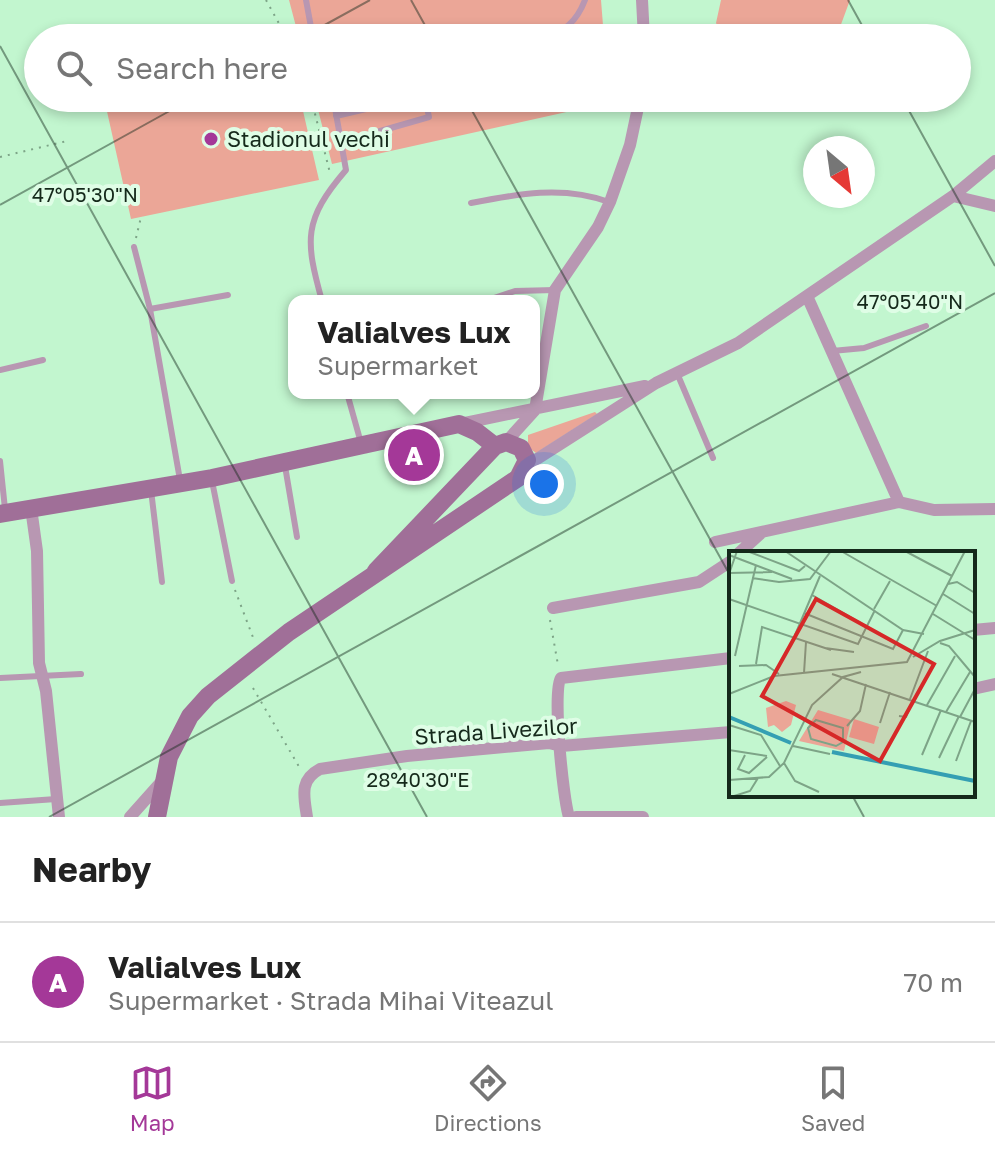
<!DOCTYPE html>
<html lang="en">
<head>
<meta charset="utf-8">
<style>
	:root { --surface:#fff; --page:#f6f6f6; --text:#222; --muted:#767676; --line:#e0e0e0; --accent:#a43898 }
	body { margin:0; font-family:"Golos Text",sans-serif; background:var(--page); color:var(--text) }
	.compass { position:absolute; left:803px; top:136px; width:72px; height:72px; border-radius:50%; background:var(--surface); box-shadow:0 4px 12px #0003; rotate:151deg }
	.you { position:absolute; left:544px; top:484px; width:28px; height:28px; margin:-20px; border:6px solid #fff; border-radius:50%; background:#1a73e8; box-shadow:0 0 0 12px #1a73e833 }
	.badge { display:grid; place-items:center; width:52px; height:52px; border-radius:50%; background:var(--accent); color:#fff; font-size:26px; font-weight:700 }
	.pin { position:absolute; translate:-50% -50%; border:4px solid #fff; box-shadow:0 2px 8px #0006 }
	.popup { position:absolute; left:288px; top:295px; width:252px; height:104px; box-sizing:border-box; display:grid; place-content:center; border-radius:16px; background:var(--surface); filter:drop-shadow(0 2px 6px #0005); font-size:26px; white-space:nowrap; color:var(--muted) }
	.popup b { font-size:30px; color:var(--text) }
	.popup::after { content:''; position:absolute; left:50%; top:100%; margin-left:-16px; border:16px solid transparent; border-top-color:var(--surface) }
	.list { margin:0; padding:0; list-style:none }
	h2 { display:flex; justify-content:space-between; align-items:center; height:104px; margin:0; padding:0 32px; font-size:34px }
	h2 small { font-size:26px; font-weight:400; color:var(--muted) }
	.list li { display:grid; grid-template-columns:52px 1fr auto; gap:24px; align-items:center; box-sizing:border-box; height:120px; padding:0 32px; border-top:2px solid var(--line) }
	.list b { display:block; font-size:30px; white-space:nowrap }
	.list p { margin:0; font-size:26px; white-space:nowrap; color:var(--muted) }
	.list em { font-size:26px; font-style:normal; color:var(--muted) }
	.icon { flex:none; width:44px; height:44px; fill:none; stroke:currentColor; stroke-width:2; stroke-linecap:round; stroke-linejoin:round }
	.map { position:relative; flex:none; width:995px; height:817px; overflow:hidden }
	.search { position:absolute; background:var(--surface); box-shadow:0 4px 12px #0003; left:24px; right:24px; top:24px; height:88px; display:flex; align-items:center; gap:20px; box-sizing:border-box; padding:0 28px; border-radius:44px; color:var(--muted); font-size:30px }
	.sheet { height:224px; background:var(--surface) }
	nav { display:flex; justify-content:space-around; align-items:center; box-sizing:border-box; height:112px; border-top:2px solid var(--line); background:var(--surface); font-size:22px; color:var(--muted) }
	nav a { display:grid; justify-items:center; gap:4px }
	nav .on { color:var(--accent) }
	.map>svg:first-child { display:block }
	.green { fill:#eba697 }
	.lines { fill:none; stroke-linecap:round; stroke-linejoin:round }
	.path { stroke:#7da487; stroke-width:2; stroke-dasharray:2 6; stroke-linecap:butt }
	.lane { stroke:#b897b2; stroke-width:6 }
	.street { stroke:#b897b2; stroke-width:12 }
	.secondary { stroke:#a06f98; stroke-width:18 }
	.ticks { fill:none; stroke:#15291b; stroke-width:2; stroke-opacity:0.45 }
	.poi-dot { fill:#a43898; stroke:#dffde6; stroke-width:3 }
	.labels { text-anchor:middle; stroke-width:8; stroke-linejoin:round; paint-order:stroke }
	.poi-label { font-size:22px; fill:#15291b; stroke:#dffde6; text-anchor:start }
	.street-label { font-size:22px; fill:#15291b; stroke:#dffde6 }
	.inset-river { fill:none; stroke:#349fb3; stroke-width:4 }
	.inset-road { fill:none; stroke:#7da487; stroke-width:2 }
	.view { fill:#d62828; fill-opacity:0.15; stroke:#d62828; stroke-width:4 }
	.inset-edge { fill:none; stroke:#15291b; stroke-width:4 }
	.ticks-label { font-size:20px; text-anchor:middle; fill:#15291b; stroke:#dffde6; stroke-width:8; stroke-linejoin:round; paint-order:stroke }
</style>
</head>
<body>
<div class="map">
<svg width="995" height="817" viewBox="0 0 995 817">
	<rect width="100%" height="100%" fill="#c2f6cf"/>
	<!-- green -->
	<path class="green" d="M 289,0 L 601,0 L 604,38 L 299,38 Z
		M 721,0 L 850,0 L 836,38 L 724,38 L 716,23 Z
		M 104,98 L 300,98 L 319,180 L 131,219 Z
		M 315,98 L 590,98 L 580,109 L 332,164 Z
		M 595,412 L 597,414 L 536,453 L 528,447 L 528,435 Z"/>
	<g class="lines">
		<!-- path -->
		<path class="path" d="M 266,0 L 287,38
			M 311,98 L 330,173
			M 0,157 L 67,141
			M 136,238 L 141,217
			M 235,590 L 254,640
			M 550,620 L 558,665
			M 253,688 L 301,770"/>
		<!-- lane -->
		<path class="lane" d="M 306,0 L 313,38
			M 542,38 C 564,33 577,21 585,0
			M 336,116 L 413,98
			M 342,142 L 429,117 L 425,98
			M 471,203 C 517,194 563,185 609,202
			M 134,247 L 150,309 L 180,480
			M 322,301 C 305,240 303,220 346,170 L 335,108
			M 485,301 L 515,291 L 555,290
			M 150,309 L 228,295
			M 832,351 L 864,348 L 926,326
			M 0,370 L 43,360
			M 677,373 L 713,458
			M 347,393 L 361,443
			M 0,461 L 5,509
			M 285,466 L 297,537
			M 212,481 L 232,581
			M 151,490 L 162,582
			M 0,678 L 81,674
			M 0,803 L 56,799"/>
		<!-- street -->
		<path class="street" d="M 642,0 L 644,38
			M 953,196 L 995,206
			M 807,296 L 899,502
			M 460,424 L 645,386
			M 506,442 L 535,410 L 555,290 L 598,227 L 610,202 L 630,145 L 640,98
			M 526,466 L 656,383 L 738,343 L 953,196 L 995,161
			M 31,508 L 37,551 L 39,663 L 46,691 L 59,817
			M 715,542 L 899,502 L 934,510 L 995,509
			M 739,553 L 760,534
			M 553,608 L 699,582 L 731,561
			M 973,630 L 995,628
			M 973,689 L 995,684
			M 130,817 L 163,780
			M 307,817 C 304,796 299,780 320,769 L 407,756 L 549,743 L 561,746 L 731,732
			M 569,817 C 563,799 552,689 561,678 L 731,658
			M 576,817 L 643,817"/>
		<!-- secondary -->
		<path class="secondary" d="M 0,514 L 212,478 L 459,424 L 477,432 L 495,446
			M 157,817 L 169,757 L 190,716 L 208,696 L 289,632 L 518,478 L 527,460 L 521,448 L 506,442 L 495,446 L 376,571"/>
	</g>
	<!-- ticks -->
	<path class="ticks" d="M 411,0 L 432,38M 848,0 L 869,38M 301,38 L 370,0M 0,46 L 427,817M 465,98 L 731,577M 902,98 L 995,266M 0,205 L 193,98M 852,795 L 864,817M 49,817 L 995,293"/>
	<!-- markers -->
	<circle class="poi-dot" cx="211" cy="139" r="8"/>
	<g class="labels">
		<!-- poi labels -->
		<g class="poi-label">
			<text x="227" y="147">Stadionul vechi</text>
		</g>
		<!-- street labels -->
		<g class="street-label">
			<text transform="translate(496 731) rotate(-4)" y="8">Strada Livezilor</text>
		</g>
	</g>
	<!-- overview -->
	<g transform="translate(729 551)">
		<rect width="246" height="246" fill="#c2f6cf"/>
		<path d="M 57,150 L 67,154 L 62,174 L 53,181 L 45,174 L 39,176 L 37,157 ZM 89,159 L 122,169 L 115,200 L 70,190 ZM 125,168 L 150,176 L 145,193 L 120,186 Z" fill="#eba697"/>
		<path class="inset-river" d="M 0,166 L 62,192M 103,201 L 246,230"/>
		<path class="inset-road" d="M 18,0 L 70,20 L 76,15M 56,0 L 174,79 L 195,83M 112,0 L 208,55M 176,0 L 223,25M 0,4 L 63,28M 0,22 L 43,21M 0,23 L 8,0M 23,27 L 50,31 L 81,28 L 102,0M 219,33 L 228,31 L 246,42M 214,43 L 246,63M 83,44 L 137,75M 0,48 L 129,93 L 146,59M 145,58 L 161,30M 75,62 L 164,98 L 174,79M 204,63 L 246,89M 66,84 L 91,25M 211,92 L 220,95 L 246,126M 96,97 L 125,101M 6,105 L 27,14M 184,106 L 211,90 L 246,79M 27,113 L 33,76 L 102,99M 10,115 L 37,114 L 50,123M 75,122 L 77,91M 103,123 L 246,171M 0,143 L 45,125 L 178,111 L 236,0M 181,148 L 199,100M 198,154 L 226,105M 217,161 L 241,121M 170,165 L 177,166 L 184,149M 231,166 L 246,138M 87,169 L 114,177 L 114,191 L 107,195 L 82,188 L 79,177 ZM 151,172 L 161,141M 0,174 L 32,184 L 51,215M 118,175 L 131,160 L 137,133M 64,195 L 101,203M 0,199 L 38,205M 16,204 L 9,218 L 20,222 L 38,206M 193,204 L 212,159M 210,207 L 230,165M 227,210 L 242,170M 55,212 L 66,230 L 90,241M 0,229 L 40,226 L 55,212 L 83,154 L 114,126 L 132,121M 2,246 L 21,240 L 29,227"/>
		<path class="view" d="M 87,48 L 205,113 L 151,210 L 33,145 Z"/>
		<rect width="246" height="246" class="inset-edge"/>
	</g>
	<g class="ticks-label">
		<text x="85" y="202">47°05'30"N</text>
		<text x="910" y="309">47°05'40"N</text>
		<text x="418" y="787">28°40'30"E</text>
	</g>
</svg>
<svg class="compass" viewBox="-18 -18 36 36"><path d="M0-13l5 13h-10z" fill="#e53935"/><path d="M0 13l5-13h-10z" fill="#767676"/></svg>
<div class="you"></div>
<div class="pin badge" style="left:414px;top:455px">A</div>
<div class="popup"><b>Valialves Lux</b>Supermarket</div>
<div class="search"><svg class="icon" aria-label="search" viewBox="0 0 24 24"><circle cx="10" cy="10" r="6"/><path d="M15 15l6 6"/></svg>Search here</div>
</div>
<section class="sheet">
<h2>Nearby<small></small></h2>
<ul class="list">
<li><span class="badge">A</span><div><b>Valialves Lux</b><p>Supermarket · Strada Mihai Viteazul</p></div><em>70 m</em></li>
</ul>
</section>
<nav>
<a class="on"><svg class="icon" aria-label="map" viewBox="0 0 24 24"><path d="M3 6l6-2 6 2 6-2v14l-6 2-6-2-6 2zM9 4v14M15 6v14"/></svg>Map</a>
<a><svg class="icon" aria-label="directions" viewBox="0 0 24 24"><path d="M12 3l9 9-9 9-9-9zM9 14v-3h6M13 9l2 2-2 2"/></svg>Directions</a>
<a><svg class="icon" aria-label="saved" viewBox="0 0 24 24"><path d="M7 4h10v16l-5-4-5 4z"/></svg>Saved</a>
</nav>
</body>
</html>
